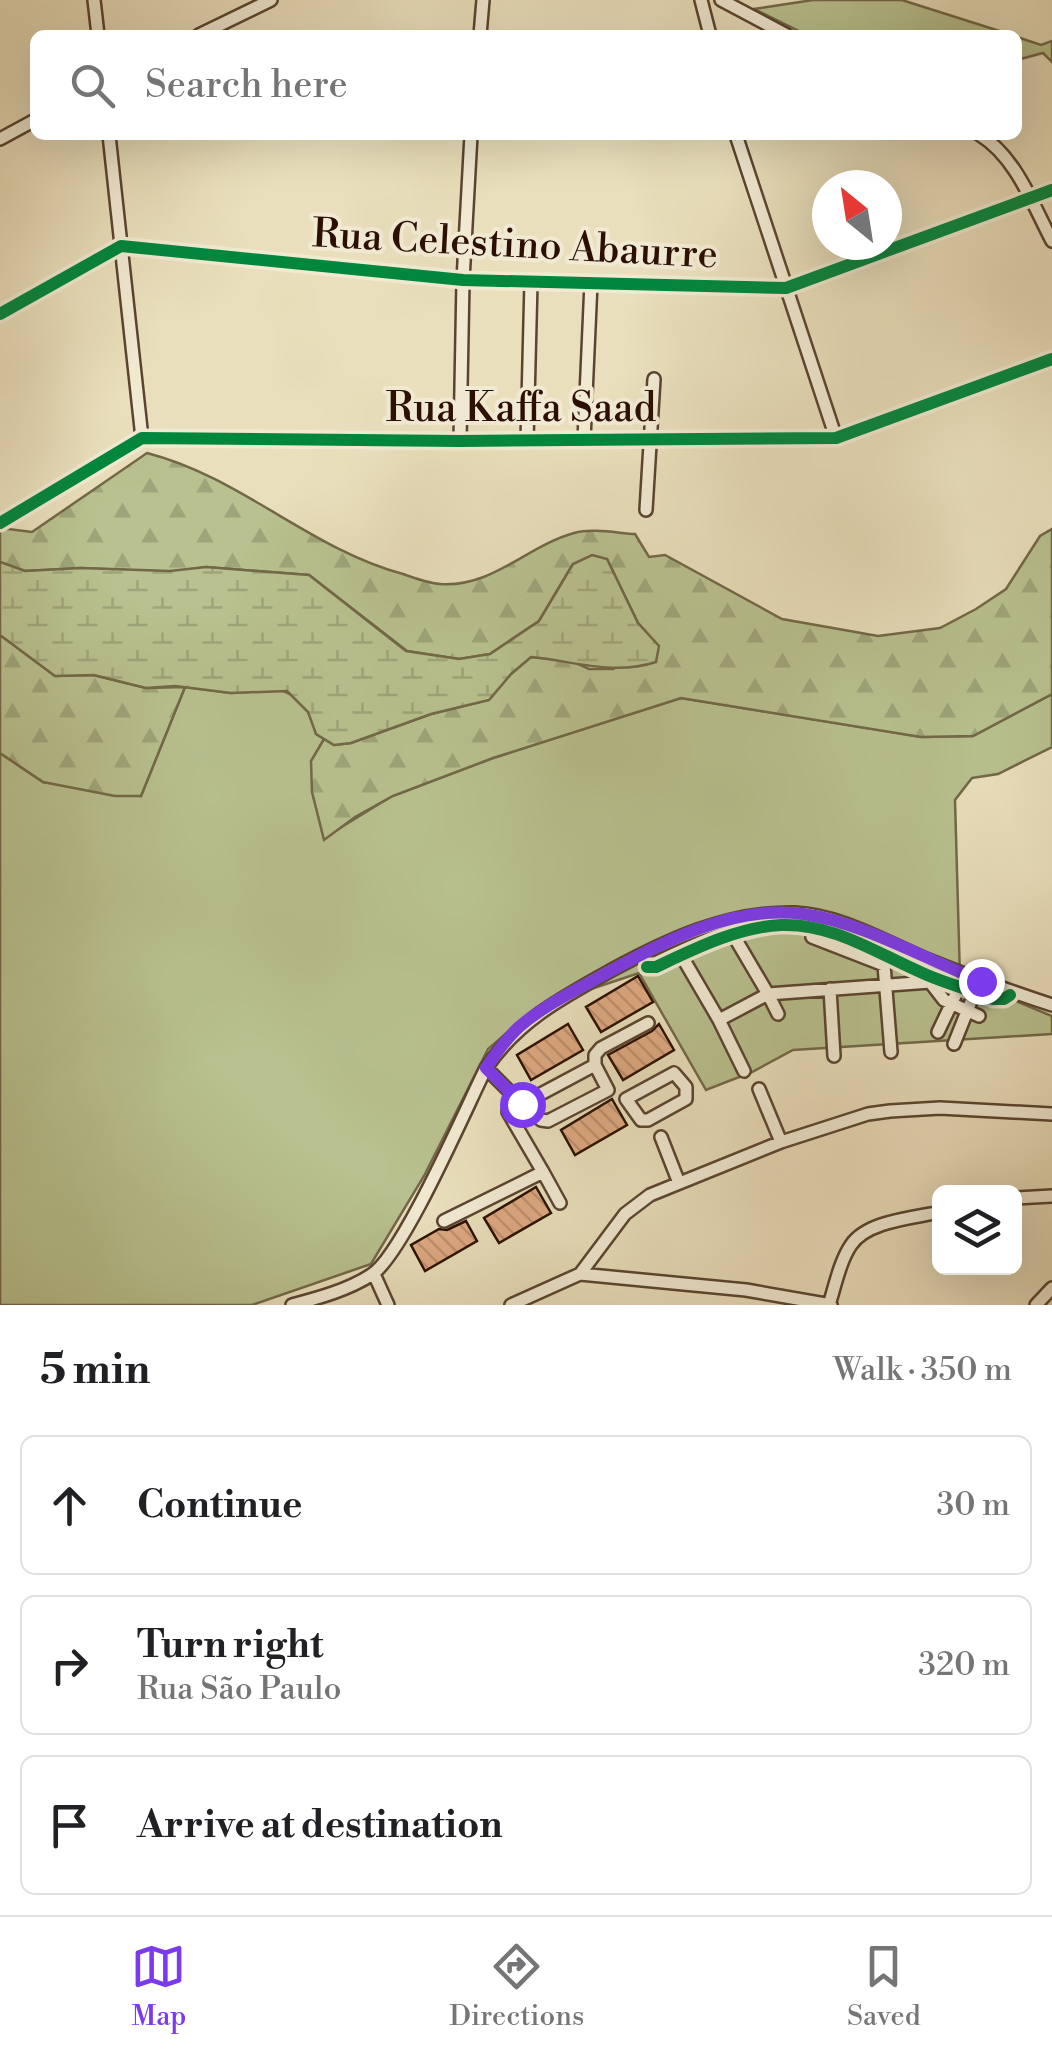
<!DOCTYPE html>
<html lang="en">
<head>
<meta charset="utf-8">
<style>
	:root { --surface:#fff; --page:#f6f6f6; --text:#202124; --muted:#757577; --line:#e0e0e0; --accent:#7c3aed }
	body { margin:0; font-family:"Libre Bodoni",serif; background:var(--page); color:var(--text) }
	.controls { position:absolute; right:30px; bottom:30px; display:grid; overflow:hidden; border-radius:15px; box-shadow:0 10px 40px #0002 }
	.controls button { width:90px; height:90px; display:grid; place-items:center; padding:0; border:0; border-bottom:2px solid var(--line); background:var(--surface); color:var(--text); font:50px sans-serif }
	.compass { position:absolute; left:812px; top:170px; width:90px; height:90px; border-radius:50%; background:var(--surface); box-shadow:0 10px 40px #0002; rotate:330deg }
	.stop { position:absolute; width:30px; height:30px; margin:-22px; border:8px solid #7c3aed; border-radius:50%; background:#fff }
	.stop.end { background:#7c3aed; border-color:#fff; box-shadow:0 2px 10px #0008 }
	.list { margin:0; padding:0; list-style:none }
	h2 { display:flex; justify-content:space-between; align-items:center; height:130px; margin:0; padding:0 40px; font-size:42px }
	h2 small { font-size:32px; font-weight:400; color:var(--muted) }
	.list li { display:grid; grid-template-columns:65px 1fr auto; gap:30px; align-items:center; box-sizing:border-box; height:140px; margin:0 20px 20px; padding:0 20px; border:2px solid var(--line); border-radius:15px }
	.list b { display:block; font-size:38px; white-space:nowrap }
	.list p { margin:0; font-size:32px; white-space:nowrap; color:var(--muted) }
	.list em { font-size:32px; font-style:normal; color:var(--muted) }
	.icon { flex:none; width:55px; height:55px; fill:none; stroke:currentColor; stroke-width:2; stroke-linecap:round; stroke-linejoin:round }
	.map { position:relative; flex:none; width:1052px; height:1305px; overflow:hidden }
	.search { position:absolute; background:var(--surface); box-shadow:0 10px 40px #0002; left:30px; right:30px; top:30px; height:110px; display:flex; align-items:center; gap:25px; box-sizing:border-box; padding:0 35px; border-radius:15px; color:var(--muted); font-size:38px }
	.sheet { height:610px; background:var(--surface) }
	nav { display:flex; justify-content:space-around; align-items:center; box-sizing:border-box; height:140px; border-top:2px solid var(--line); background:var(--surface); font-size:28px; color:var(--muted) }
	nav a { display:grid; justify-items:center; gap:5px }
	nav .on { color:var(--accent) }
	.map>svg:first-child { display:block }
	.grass { fill:#b8c18f; stroke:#726848; stroke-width:2.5 }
	.forest { fill:url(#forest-firs); stroke:#726848; stroke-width:2.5 }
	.wetland { fill:url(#wetland-marsh); stroke:#726848; stroke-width:2.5 }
	.building { fill:url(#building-back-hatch); stroke:#2b1001; stroke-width:2.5 }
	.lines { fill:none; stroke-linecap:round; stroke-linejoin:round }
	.minor-casing { stroke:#5a4430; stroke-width:16 }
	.minor { stroke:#f1ead3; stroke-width:11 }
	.cycleway-casing { stroke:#f1ead3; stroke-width:19 }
	.cycleway { stroke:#00873e; stroke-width:12 }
	.route { stroke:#7c3aed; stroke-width:12 }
	.labels { text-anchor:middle; stroke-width:8; stroke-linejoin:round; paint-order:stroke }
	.street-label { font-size:40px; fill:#2b1001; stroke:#f1ead3 }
</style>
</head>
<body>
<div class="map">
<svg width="1052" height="1305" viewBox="0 0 1052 1305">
	<defs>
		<pattern id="forest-firs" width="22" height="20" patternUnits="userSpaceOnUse" patternTransform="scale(2.5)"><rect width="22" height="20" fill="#b8c18f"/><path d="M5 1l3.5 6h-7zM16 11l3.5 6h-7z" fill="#9ea57a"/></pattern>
		<pattern id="wetland-marsh" width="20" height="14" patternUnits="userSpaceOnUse" patternTransform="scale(2.5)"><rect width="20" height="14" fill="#b8c18f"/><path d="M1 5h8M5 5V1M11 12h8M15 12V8" fill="none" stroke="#9ea57a"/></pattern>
		<pattern id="building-back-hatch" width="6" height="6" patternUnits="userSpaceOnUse" patternTransform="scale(2.5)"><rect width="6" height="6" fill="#dea982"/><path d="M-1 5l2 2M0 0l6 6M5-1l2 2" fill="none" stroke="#bf906e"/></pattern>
	</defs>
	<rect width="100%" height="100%" fill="#e9dfbc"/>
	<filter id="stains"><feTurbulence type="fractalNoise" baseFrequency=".002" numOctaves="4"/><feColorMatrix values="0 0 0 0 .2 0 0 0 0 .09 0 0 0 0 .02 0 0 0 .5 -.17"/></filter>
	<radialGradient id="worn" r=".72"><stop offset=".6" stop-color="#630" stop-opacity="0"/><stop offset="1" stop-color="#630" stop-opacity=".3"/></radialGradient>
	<!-- grass -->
	<path class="grass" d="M 813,0 L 902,0 L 1012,35 L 807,35 L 754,9 Z
		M 1017,37 L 1041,45 L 1052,41 L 1052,62 L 1043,53 L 1017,60 Z
		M 185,687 L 231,693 L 279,690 C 299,694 313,714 316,734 L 324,739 L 311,762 L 327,836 L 392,796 L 493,758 L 681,698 L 922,737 L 973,736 L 1052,694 L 1052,747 L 998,774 L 972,778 L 955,800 L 960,978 L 1052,1016 L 1052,1034 L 793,1050 L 752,1072 L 706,1090 L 639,973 L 537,1007 L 488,1049 L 424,1176 L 371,1264 L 252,1305 L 0,1305 L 0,753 L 43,782 L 141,796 Z"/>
	<!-- forest -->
	<path class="forest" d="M 147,453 C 241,477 310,549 403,574 C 414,578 428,583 440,584 C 492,588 527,546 574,533 C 592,528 617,533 635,534 L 649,557 L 665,555 L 782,619 L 878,636 L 940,628 L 976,609 L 1006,589 L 1040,536 L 1052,529 L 1052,694 L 973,736 L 921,737 L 681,698 L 493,758 L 393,796 L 355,817 L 324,840 L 312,792 L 311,761 L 324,739 L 334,745 L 351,743 L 431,714 L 489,700 L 511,674 L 531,657 L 572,661 L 589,669 L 613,669 L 658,646 L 638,623 L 607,559 L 573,564 L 539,621 L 490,654 L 459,659 L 407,651 L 309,575 L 206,567 L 170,572 L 81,568 L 25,571 L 0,562 L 0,528 L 32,532 Z
		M 0,635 L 55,676 L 93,675 L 146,688 L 185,687 L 141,796 L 115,796 L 43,782 L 0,753 Z"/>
	<!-- wetland -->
	<path class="wetland" d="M 592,555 L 607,559 L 638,623 L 659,646 L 656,662 C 613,676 574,661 531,657 L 511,674 L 489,700 L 431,714 L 351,743 L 334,745 L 316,734 L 308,712 L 287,691 L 231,693 L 175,686 L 146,688 L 94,675 L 55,676 L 0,635 L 0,562 L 25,571 L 81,568 L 170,571 L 206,567 L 309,575 L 406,651 L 459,659 L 490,654 L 539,621 L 573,564 Z"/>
	<!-- building -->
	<path class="building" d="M 638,976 L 653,1002 L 601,1032 L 586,1007 Z
		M 568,1024 L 583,1050 L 531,1080 L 517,1055 Z
		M 659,1024 L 674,1050 L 623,1080 L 608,1055 L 652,1031 Z
		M 612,1099 L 627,1125 L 575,1155 L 561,1130 Z
		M 536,1187 L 551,1213 L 499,1243 L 484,1218 Z
		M 466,1221 L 477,1241 L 425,1271 L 411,1245 L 439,1229 L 447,1230 Z"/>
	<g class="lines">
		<defs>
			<path id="minor" d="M 94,0 L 98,35
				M 701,0 L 710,35
				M 721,0 L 787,35
				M 199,35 L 271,0
				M 480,35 L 483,0
				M 109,135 L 142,438
				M 736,135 L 836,438
				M 980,135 C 1016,157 1033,205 1052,241
				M 0,139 L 35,120
				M 0,314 L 121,246 L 463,280 L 786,288 L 1052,190
				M 584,440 L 591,283
				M 460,441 L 463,280 L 471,135
				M 527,441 L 531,282
				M 646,510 L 654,379
				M 0,523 L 142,438 L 460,441 L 836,438 L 1052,359
				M 812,937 L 884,965 L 891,1052
				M 735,938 L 768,994 L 930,982 L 944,1000 L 979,1016
				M 684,960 L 719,1020 L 768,994 L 778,1014
				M 830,989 L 834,1056
				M 719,1020 L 744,1071
				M 938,1032 L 957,992
				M 954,1044 L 972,999
				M 486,1068 L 522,1104 L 595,1065 L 595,1055 L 601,1048 L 648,1023
				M 674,1073 L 686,1087 L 686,1099 L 648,1120 L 641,1120 L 626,1099 Z
				M 759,1089 L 781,1142
				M 522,1104 L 541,1120 L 548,1121 L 608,1090 L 595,1065
				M 661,1137 L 679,1183
				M 543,1172 L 560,1203
				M 1014,1198 L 1052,1196
				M 444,1221 L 543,1172 L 508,1112 L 511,1093
				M 374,1274 L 388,1305
				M 580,1274 L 746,1290 L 831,1305
				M 292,1305 C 318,1298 348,1290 371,1275 C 402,1257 466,1108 486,1068 C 517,1022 561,998 610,971 C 667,940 728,911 795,913 C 840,915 884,941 924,958 C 966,975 1009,991 1052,1005
				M 511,1305 L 580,1274 L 625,1214 L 650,1195 L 781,1142 L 868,1114 L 890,1111 L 940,1108 L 1052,1114
				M 829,1305 C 835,1286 840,1261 851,1245 C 867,1221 913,1218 940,1212
				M 1036,1305 L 1052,1288"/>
		</defs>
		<!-- minor casing -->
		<use href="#minor" class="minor-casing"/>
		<!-- minor -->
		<use href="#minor" class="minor"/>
		<defs>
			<path id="cycleway" d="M 0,314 L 121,246 L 463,280 L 786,288 L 1052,190
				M 0,523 L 142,438 L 460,441 L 836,438 L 1052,359
				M 647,967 L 656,967 C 694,949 738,927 781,925 C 835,923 879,955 927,975 C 948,984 971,990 993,999 L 1004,999 L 1010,995"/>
		</defs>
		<!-- cycleway casing -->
		<use href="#cycleway" class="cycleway-casing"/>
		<!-- cycleway -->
		<use href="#cycleway" class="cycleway"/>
	</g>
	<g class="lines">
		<!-- route -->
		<path class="route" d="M 522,1104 L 486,1068 C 496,1053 506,1039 519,1027 C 542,1007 570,993 596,979 C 658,945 730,904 803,914 C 862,922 925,959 981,981"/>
	</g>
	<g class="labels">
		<!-- street labels -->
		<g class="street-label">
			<text transform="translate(515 243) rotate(3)" y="14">Rua Celestino Abaurre</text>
			<text x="521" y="421">Rua Kaffa Saad</text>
		</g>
	</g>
	<rect width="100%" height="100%" filter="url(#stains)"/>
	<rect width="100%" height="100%" fill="url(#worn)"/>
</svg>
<div class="controls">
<button><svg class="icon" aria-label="layers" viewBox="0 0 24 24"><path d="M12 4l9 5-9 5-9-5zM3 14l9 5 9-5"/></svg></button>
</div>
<svg class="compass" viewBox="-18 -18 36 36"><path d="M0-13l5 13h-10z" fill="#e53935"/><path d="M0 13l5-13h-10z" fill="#757577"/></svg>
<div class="stop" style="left:522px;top:1104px"></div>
<div class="stop end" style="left:981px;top:981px"></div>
<div class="search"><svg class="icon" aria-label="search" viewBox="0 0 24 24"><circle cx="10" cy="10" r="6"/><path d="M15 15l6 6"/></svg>Search here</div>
</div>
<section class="sheet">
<h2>5 min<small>Walk · 350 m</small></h2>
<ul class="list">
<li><svg class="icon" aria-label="ahead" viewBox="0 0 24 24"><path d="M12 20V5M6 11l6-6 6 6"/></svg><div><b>Continue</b></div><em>30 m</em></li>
<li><svg class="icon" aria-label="right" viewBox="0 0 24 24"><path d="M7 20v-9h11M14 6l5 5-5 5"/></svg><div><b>Turn right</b><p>Rua São Paulo</p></div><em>320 m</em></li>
<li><svg class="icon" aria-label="arrive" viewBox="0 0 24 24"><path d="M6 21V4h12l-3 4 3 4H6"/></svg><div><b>Arrive at destination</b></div></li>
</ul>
</section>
<nav>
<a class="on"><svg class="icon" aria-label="map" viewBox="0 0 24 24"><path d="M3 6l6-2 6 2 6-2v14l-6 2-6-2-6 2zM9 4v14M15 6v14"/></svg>Map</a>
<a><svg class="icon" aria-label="directions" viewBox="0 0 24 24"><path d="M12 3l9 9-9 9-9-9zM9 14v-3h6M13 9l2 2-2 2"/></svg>Directions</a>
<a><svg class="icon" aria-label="saved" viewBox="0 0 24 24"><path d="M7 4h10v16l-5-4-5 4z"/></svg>Saved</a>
</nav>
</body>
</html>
